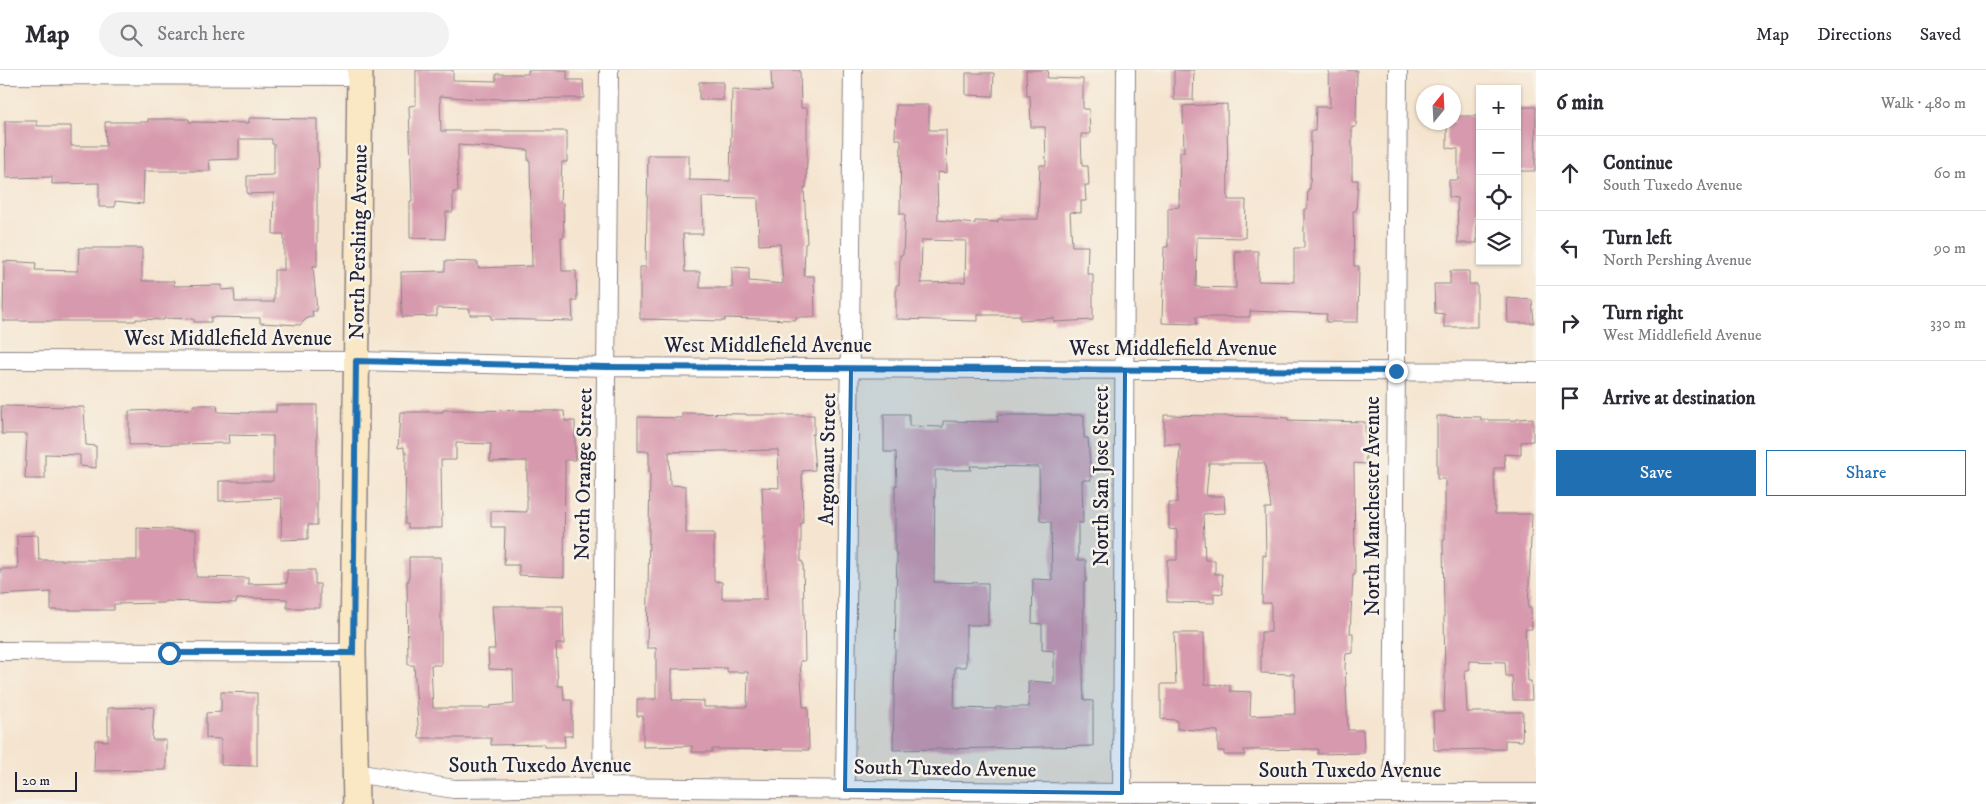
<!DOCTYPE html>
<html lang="en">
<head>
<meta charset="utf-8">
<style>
	:root { --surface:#fff; --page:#f2f2f3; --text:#2b2b33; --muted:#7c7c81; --line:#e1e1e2; --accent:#1f6fb2 }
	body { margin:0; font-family:"IM FELL DW Pica",serif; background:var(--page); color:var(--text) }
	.controls { position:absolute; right:15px; top:15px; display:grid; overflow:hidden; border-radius:0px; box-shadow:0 1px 4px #0004 }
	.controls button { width:45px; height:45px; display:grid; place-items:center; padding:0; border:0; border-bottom:1px solid var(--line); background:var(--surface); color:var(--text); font:25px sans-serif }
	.compass { position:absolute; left:1416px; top:15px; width:45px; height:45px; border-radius:50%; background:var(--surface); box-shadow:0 1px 4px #0004; rotate:18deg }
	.scale { position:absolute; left:15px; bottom:12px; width:62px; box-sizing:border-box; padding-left:5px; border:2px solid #22223b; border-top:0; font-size:14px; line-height:18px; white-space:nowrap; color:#22223b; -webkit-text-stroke:4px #f7f3e8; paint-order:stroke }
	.stop { position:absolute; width:15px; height:15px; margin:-11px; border:4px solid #1f6fb2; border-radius:50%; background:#fff }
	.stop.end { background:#1f6fb2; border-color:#fff; box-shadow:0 1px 5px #0008 }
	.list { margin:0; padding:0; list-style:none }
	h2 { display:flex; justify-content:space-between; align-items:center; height:65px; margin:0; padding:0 20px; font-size:21px }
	h2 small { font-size:16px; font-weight:400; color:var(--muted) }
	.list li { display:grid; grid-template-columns:32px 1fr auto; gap:15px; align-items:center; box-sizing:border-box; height:75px; padding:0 20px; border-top:1px solid var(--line) }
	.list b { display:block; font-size:19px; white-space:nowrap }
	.list p { margin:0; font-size:16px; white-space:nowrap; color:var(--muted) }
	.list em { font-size:16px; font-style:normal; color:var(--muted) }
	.actions { display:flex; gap:10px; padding:15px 20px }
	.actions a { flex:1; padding:11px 0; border:1px solid var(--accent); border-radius:0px; text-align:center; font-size:18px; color:var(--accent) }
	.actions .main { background:var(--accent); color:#fff }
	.icon { flex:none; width:28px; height:28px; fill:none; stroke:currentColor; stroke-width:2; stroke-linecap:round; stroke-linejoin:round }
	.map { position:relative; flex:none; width:1536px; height:734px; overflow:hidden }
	header { display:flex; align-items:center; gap:30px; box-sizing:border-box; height:70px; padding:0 25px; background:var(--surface); border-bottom:1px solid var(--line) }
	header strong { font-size:24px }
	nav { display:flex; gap:28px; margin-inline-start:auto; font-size:18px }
	.search { width:350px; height:45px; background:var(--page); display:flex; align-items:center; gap:12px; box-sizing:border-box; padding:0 18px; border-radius:28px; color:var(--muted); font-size:19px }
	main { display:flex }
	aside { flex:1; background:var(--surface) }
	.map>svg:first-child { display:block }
	.building { fill:#d799ad; fill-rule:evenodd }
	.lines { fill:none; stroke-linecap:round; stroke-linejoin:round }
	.street-casing { stroke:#8c8486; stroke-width:20 }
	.secondary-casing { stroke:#8c8486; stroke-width:28 }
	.street { stroke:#fff; stroke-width:18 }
	.secondary { stroke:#fae7c3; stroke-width:25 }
	.route { stroke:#1f6fb2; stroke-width:6 }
	.marked { fill:#1f6fb2; fill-opacity:0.2; stroke:#1f6fb2; stroke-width:4; stroke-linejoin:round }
	.labels { text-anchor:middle; stroke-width:5; stroke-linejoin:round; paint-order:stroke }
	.street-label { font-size:21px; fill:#22223b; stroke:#f7f3e8 }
</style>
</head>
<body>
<header>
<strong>Map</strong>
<div class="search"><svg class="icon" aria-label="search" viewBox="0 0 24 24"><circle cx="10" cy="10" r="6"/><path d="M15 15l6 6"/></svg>Search here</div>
<nav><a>Map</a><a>Directions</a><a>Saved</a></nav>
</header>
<main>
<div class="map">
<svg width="1536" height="734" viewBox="0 0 1536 734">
	<rect width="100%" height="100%" fill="#f7f3e8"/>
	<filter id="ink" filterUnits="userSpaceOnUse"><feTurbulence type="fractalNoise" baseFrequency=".02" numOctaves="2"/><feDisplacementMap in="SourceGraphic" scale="10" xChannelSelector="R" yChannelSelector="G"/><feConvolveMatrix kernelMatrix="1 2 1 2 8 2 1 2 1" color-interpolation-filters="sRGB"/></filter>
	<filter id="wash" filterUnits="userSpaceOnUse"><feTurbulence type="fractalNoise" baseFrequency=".0096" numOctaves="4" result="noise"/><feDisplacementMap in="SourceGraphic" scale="20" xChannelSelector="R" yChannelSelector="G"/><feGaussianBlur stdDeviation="1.12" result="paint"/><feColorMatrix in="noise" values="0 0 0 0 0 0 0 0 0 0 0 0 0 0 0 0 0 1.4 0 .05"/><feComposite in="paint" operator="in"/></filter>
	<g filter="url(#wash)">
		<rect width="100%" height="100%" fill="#f5e5d0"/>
		<g id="blocks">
			<!-- building -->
			<path class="building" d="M 416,0 L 453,0 L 453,10 L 496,11 L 496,4 L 528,4 L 528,0 L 567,0 L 567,10 L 583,10 L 584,28 L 477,29 L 440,26 L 441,61 L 567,61 L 567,92 L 562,92 L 560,132 L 563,133 L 564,167 L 561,167 L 562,201 L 576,201 L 577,231 L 572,231 L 573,251 L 491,249 L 491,245 L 470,245 L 470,239 L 437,238 L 437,246 L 402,247 L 401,202 L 445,201 L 445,191 L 478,192 L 478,198 L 532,196 L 530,91 L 528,91 L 528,80 L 458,75 L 458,91 L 457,91 L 458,122 L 453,122 L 453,142 L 446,142 L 445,169 L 410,168 L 410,131 L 412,131 L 409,36 L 416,35 Z
				M 771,0 L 800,0 L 801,38 L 807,38 L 807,88 L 806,118 L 804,118 L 807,173 L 805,174 L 804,206 L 814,206 L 815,247 L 796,247 L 796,250 L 725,248 L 725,251 L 640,249 L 640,197 L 646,197 L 648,85 L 689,85 L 689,110 L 730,111 L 732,19 L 772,21 ZM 702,127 L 758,128 L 759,175 L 780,174 L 783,214 L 749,211 L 749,198 L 732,197 L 732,218 L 700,218 L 700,202 L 685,202 L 683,164 L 703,164 Z
				M 1026,0 L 1048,0 L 1047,8 L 1083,9 L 1083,39 L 1089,39 L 1090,64 L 1081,64 L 1082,96 L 1088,96 L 1089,115 L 1085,115 L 1086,131 L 1081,131 L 1081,143 L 1070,142 L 1072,176 L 1088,176 L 1087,204 L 1093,204 L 1093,250 L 1054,252 L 1054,248 L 1020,250 L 1020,245 L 978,245 L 978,251 L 896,249 L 896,215 L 899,215 L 900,185 L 903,185 L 905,144 L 900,144 L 901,69 L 895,69 L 896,35 L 929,35 L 929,60 L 946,60 L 947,103 L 937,102 L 938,150 L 975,154 L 975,151 L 998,152 L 998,149 L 1038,149 L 1040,95 L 1046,95 L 1045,57 L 1031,57 L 1030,26 L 1027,26 ZM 922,170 L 966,171 L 965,212 L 921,213 Z
				M 1174,0 L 1194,0 L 1193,30 L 1174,30 Z
				M 1329,0 L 1357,0 L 1356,57 L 1352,57 L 1352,110 L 1358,110 L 1356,141 L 1353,141 L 1354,196 L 1359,196 L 1358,252 L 1326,252 L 1327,244 L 1250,241 L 1250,247 L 1196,247 L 1197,254 L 1162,253 L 1164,177 L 1168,177 L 1168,138 L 1179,137 L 1180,82 L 1184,82 L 1183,36 L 1227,34 L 1228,130 L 1246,130 L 1245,168 L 1197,167 L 1196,217 L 1236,218 L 1235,181 L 1258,181 L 1258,211 L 1294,212 L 1294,178 L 1304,178 L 1304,139 L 1307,139 L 1308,119 L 1310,119 L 1311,61 L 1315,61 L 1316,37 L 1330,37 Z
				M 966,3 L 994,3 L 993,26 L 966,25 Z
				M 699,12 L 723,12 L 723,30 L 699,30 Z
				M 1517,37 L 1536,37 L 1535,101 L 1517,101 Z
				M 1454,46 L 1480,46 L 1480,142 L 1477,142 L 1477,173 L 1458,173 L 1457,128 L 1449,127 L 1449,110 L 1458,110 L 1458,79 L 1447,78 L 1447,52 L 1454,52 Z
				M 249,48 L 317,49 L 317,82 L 318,82 L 319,98 L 317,98 L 317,196 L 313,196 L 317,241 L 312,241 L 313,247 L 307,248 L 300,255 L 260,253 L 260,248 L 211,247 L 211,252 L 194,252 L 194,249 L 164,248 L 164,250 L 136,249 L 136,251 L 3,251 L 4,191 L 36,193 L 35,200 L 78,201 L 79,178 L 142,178 L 142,211 L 174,211 L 174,216 L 222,215 L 222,220 L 234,219 L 235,232 L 274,232 L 274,200 L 284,200 L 284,164 L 273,164 L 274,123 L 247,124 L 247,106 L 274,105 L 274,74 L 272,74 L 272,69 L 239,69 L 239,89 L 209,90 L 210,101 L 144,101 L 143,134 L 115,131 L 115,137 L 99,137 L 99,113 L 52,114 L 52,107 L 6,108 L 5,51 L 37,51 L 37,56 L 71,56 L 71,76 L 106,76 L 105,52 L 148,52 L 148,49 L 189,49 L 189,52 L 249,53 Z
				M 1450,201 L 1469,201 L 1469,214 L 1477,214 L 1477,257 L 1444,257 L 1444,244 L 1435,243 L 1434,214 L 1450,214 Z
				M 1507,228 L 1532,230 L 1534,253 L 1508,253 Z
				M 193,335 L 217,335 L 218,342 L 249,343 L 249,342 L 276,342 L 276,335 L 317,335 L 317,455 L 308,455 L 308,469 L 281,470 L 282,428 L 219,431 L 219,411 L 273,411 L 273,366 L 228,365 L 229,373 L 129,375 L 129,341 L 193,339 Z
				M 1,336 L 84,337 L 86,375 L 96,376 L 96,398 L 80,396 L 80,385 L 45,384 L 45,409 L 25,409 L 27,364 L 2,364 Z
				M 443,340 L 564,341 L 565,351 L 575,351 L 575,390 L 565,390 L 564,507 L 519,505 L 519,495 L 504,495 L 505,457 L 491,457 L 491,441 L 527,442 L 527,391 L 490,392 L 491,374 L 456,373 L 456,390 L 441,390 L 442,458 L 408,458 L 408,454 L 405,454 L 406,382 L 404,382 L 404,377 L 398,378 L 400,342 L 443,342 Z
				M 682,343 L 746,344 L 746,345 L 814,345 L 814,364 L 812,364 L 815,400 L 802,401 L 803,453 L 801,453 L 801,492 L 803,492 L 805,591 L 800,591 L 803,637 L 808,637 L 809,680 L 712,679 L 712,682 L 692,682 L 692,676 L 643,677 L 643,646 L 637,646 L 637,629 L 656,629 L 656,578 L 647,578 L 650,402 L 649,402 L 649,381 L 638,381 L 638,347 L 682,348 ZM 778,380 L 779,418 L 762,417 L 767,529 L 722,529 L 722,512 L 714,511 L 714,463 L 686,463 L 686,416 L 670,415 L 669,382 ZM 727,598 L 727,602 L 748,602 L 747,637 L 704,637 L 704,631 L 672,630 L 672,599 Z
				M 884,344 L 909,344 L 909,356 L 943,357 L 943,351 L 998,352 L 997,345 L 1084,345 L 1084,368 L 1088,368 L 1091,410 L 1082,410 L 1083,453 L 1078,453 L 1078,490 L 1086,490 L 1086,512 L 1084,512 L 1083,610 L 1084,630 L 1093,631 L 1093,676 L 893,680 L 897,483 L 895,483 L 895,415 L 897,416 L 896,382 L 884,382 ZM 970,396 L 1039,397 L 1040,451 L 1051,452 L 1052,510 L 1033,509 L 1032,553 L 1042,554 L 1042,580 L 1054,581 L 1054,613 L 1028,611 L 1029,637 L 996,637 L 996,639 L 954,638 L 955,597 L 966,597 L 966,555 L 988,555 L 988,513 L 934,512 L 935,400 L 971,400 Z
				M 1164,345 L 1270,347 L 1288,348 L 1288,350 L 1365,352 L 1366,394 L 1354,393 L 1355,505 L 1353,505 L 1350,563 L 1353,563 L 1353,583 L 1346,584 L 1345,597 L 1348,660 L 1363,660 L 1364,683 L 1318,684 L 1318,679 L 1244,680 L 1245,685 L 1224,685 L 1224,681 L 1218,681 L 1218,661 L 1177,659 L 1177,650 L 1161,649 L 1161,614 L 1176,614 L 1174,563 L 1204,563 L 1205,614 L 1230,615 L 1230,621 L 1251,622 L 1250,646 L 1295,644 L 1294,604 L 1261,603 L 1261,562 L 1271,562 L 1271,533 L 1262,533 L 1263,485 L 1266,486 L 1265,438 L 1271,438 L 1265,395 L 1264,393 L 1209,393 L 1206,426 L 1224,426 L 1225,443 L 1203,444 L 1205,490 L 1215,490 L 1215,504 L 1222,504 L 1223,524 L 1214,523 L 1214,533 L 1167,532 L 1167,490 L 1177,490 L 1177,460 L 1169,459 L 1169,433 L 1177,433 L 1180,374 L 1164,374 Z
				M 1437,346 L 1481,347 L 1481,350 L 1517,350 L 1517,349 L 1533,348 L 1533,371 L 1521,372 L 1521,385 L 1504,384 L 1505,398 L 1494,398 L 1495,444 L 1532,444 L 1528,538 L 1531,538 L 1532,559 L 1525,559 L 1528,611 L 1531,611 L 1532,630 L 1513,630 L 1512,606 L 1506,606 L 1505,592 L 1469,591 L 1469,600 L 1465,600 L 1467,642 L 1523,642 L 1522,671 L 1505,670 L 1505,679 L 1434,680 L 1433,642 L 1444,642 L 1445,611 L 1443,470 L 1445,470 L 1445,409 L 1437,409 Z
				M 137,458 L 196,460 L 196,507 L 248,508 L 248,514 L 287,513 L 287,500 L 315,500 L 315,514 L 320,514 L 320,538 L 287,538 L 287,529 L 249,528 L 237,529 L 236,533 L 165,531 L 164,533 L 114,534 L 114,540 L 51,540 L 51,522 L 0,525 L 0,499 L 18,499 L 17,466 L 38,465 L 39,490 L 137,490 Z
				M 409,487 L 441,487 L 441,595 L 431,595 L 433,638 L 490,638 L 490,636 L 514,634 L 513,600 L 489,599 L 488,579 L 495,579 L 492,536 L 563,536 L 564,574 L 556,574 L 558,616 L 563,616 L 564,630 L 572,630 L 572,666 L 564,666 L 565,677 L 545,677 L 545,674 L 491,675 L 491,668 L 419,668 L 414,595 L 408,595 L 407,511 L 409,511 Z
				M 221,622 L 257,623 L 257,696 L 221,695 L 221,669 L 206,668 L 206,643 L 221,642 Z
				M 154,637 L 152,670 L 166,670 L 166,700 L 94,701 L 95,670 L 108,671 L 108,638 Z"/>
		</g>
	</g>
	<g filter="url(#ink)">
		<use href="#blocks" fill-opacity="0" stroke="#8c8486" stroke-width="1"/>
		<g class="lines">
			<defs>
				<path id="street" d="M 0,5 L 360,6
					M 0,290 L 356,291 L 606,297 L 1536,302
					M 0,581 L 353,583
					M 355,703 L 454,719 L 602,717 L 1122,723 L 1536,723
					M 602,717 L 609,0
					M 845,720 L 853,0
					M 1122,723 L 1126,0
					M 1393,723 L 1398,0"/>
				<path id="secondary" d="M 356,734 L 353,583 L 360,0"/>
			</defs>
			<!-- street casing -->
			<use href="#street" class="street-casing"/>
			<!-- secondary casing -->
			<use href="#secondary" class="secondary-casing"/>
			<!-- street -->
			<use href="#street" class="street"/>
			<!-- secondary -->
			<use href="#secondary" class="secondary"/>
		</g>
	</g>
	<g class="lines" filter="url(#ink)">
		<!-- route -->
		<path class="route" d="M 169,583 L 353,583 L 356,291 L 606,297 L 1396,301"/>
	</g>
	<!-- marked area -->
	<path class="marked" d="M 851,299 L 1125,300 L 1122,723 L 845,720 Z"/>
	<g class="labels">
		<!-- street labels -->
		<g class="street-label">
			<text transform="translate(358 172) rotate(-89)" y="7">North Pershing Avenue</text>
			<text x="228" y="275">West Middlefield Avenue</text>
			<text x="768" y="282">West Middlefield Avenue</text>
			<text x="1173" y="285">West Middlefield Avenue</text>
			<text transform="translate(827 389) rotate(-89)" y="7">Argonaut Street</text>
			<text transform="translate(583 404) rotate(-89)" y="7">North Orange Street</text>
			<text transform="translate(1101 406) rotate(-90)" y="7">North San Jose Street</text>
			<text transform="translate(1372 436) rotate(-90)" y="7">North Manchester Avenue</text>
			<text x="540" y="702">South Tuxedo Avenue</text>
			<text transform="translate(945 698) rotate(1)" y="7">South Tuxedo Avenue</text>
			<text x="1350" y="707">South Tuxedo Avenue</text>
		</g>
	</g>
</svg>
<div class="controls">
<button>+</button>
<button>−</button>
<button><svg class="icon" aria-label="locate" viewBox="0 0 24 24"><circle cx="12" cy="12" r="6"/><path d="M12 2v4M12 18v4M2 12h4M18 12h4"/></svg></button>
<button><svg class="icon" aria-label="layers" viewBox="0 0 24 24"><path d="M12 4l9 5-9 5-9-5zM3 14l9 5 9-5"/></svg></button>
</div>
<svg class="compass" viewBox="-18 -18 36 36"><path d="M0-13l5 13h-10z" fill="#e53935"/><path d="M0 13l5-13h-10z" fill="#7c7c81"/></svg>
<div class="scale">20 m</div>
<div class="stop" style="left:169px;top:583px"></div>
<div class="stop end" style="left:1396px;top:301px"></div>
</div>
<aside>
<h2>6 min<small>Walk · 480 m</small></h2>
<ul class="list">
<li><svg class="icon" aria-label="ahead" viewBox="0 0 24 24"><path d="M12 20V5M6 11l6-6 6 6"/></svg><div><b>Continue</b><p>South Tuxedo Avenue</p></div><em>60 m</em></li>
<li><svg class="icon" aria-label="left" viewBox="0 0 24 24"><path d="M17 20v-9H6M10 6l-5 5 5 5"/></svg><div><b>Turn left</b><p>North Pershing Avenue</p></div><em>90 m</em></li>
<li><svg class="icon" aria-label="right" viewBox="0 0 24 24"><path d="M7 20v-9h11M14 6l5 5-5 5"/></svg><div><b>Turn right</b><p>West Middlefield Avenue</p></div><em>330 m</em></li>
<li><svg class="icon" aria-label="arrive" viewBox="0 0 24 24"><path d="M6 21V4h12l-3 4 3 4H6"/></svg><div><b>Arrive at destination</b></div></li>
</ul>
<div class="actions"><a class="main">Save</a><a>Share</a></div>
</aside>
</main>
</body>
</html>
